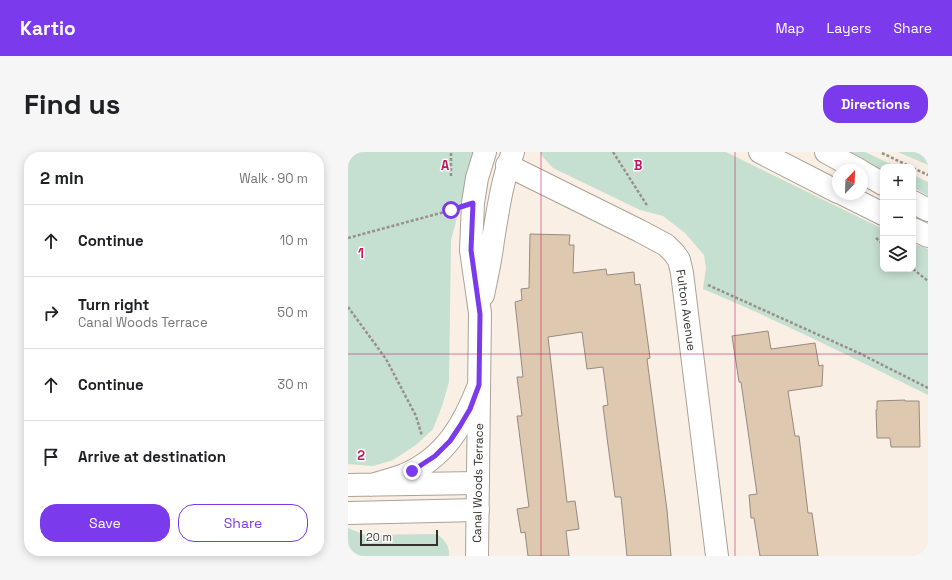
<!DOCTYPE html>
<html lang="en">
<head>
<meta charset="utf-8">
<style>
	:root { --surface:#fff; --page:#f6f6f6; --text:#202124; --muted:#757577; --line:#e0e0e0; --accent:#7c3aed }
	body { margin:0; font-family:"Space Grotesk",sans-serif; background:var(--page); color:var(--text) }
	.controls { position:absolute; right:12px; top:12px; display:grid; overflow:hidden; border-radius:8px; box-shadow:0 2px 10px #0003 }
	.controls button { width:36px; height:36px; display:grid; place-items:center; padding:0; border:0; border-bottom:1px solid var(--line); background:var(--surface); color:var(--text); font:20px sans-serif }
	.compass { position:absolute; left:484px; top:12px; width:36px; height:36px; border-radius:50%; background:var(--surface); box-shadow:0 2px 10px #0003; rotate:23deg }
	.scale { position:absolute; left:12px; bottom:10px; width:78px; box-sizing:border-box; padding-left:4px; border:2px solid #35312d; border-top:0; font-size:11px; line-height:14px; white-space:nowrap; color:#35312d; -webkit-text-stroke:3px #fefffe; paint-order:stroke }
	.stop { position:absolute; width:12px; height:12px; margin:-9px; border:3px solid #7c3aed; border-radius:50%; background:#fff }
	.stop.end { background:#7c3aed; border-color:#fff; box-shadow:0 1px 4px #0008 }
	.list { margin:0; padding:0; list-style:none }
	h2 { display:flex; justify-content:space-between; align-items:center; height:52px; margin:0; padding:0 16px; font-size:17px }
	h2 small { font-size:13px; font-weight:400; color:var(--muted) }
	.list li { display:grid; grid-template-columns:26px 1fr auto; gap:12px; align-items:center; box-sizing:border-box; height:72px; padding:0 16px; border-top:1px solid var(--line) }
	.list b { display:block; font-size:15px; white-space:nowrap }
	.list p { margin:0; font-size:13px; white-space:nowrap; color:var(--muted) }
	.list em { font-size:13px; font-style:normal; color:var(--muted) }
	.actions { display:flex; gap:8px; padding:12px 16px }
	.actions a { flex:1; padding:9px 0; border:1px solid var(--accent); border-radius:16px; text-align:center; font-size:14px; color:var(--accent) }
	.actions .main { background:var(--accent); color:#fff }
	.icon { flex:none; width:22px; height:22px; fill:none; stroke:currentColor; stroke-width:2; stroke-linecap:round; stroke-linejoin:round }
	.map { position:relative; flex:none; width:580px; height:404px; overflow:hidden; border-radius:16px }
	header { display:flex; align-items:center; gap:24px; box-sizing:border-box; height:56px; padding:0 20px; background:var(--accent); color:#fff }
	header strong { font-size:19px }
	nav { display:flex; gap:22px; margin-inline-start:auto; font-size:14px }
	.intro { display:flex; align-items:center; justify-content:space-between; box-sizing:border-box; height:96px; padding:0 24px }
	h1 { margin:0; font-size:28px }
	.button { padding:10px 18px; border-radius:16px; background:var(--accent); color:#fff; font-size:14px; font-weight:700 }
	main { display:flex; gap:24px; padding:0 24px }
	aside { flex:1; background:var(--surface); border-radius:16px; box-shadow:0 2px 10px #0003 }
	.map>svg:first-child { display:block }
	.green { fill:#c5dfd0 }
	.building { fill:#dec8b0; stroke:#948b81 }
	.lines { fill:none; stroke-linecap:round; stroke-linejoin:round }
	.street-casing { stroke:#aba298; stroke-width:24 }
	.secondary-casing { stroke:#aba298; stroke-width:24 }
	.primary-casing { stroke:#aba298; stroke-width:24 }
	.path { stroke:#98918a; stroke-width:2.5; stroke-dasharray:3 2; stroke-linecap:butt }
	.street { stroke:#fff; stroke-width:22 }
	.secondary { stroke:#fff; stroke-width:22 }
	.primary { stroke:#fff; stroke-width:22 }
	.route { stroke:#7c3aed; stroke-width:5 }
	.grid { fill:none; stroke:#c2185b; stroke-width:1; stroke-opacity:0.55 }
	.labels { text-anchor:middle; stroke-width:3; stroke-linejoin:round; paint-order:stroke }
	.street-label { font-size:12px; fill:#35312d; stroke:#fefffe }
	.grid-label { font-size:13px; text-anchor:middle; font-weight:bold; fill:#c2185b; stroke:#fefffe; stroke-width:3; stroke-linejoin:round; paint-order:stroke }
</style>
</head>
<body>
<header>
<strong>Kartio</strong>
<nav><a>Map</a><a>Layers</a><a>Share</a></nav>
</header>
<div class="intro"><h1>Find us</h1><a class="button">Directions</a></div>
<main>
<aside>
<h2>2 min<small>Walk · 90 m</small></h2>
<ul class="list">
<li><svg class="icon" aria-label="ahead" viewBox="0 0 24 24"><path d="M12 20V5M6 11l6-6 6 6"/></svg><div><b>Continue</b></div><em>10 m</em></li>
<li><svg class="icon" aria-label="right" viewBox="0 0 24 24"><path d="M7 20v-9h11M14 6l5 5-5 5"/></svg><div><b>Turn right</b><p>Canal Woods Terrace</p></div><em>50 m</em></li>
<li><svg class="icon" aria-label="ahead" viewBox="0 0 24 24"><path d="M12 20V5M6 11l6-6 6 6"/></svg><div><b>Continue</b></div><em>30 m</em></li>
<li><svg class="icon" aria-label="arrive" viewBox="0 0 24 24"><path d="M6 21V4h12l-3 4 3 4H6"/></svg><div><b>Arrive at destination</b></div></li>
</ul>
<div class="actions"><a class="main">Save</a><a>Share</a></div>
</aside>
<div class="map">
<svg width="580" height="404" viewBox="0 0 580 404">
	<rect width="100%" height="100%" fill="#f9efe5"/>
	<!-- green -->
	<path class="green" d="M 0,0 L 128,0 L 124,9 L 103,88 L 101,230 L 94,254 L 85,277 L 68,293 L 45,308 L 25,314 L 0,312 Z
		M 192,0 L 378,0 L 535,77 L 535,117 L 565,117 L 565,91 L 580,97 L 580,243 C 506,206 432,169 355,137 L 358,116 L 356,103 L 337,81 L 315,64 L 292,58 L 205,16 L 194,4 Z
		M 503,0 L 517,0 L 549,15 L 535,15 L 535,18 Z
		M 550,0 L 580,0 L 580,13 L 552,1 Z
		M 565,23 L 580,30 L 580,44 L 565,35 Z
		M 0,376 L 17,383 L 89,382 C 96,388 102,393 101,404 L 0,404 Z"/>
	<!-- building -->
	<path class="building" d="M 182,82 L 222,83 L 221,93 L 226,93 L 225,121 L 258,117 L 259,123 L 286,120 L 287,133 L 292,132 L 302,206 L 299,207 L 319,358 L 323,404 L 279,404 L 273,345 L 267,345 L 260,293 L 255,254 L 260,253 L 255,215 L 239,217 L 234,180 L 200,185 L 219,350 L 227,349 L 231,377 L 218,379 L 221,404 L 180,404 L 177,380 L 173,381 L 169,357 L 181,355 L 169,264 L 174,264 L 169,225 L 175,225 L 167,150 L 174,148 L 173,137 L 181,136 Z
		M 420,179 L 423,197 L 467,191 L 471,214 L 475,213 L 474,234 L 440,239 L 447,284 L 451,284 L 460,361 L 464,361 L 470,404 L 412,404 L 406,366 L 403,366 L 401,343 L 409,342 L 393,230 L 391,230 L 384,184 Z
		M 557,248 L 557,249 L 571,249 L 572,295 L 543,295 L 542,286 L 529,286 L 528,258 L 529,258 L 529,249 Z"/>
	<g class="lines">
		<defs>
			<path id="street" d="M 159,13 L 292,79 L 318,93 L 326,101 L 331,108 L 334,121 L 369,404
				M 135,143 C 139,124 143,106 145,88 C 150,58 154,28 165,0
				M 129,404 L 132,161 L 123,98 L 125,51 L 129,26 L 137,0"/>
			<path id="secondary" d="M 412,0 L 490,40
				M 478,0 L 511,18
				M 514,20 L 535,32
				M 495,42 L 535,62
				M 565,50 L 580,58
				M 565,77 L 580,84"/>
			<path id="primary" d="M 0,333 L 130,331
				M 23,333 C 34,330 45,327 56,323 C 97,306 116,272 131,233
				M 0,361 L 130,358"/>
		</defs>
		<!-- street casing -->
		<use href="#street" class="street-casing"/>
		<!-- secondary casing -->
		<use href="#secondary" class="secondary-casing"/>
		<!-- primary casing -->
		<use href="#primary" class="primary-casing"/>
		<!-- path -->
		<path class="path" d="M 265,0 L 300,55
			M 534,1 L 563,15
			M 565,16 L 580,23
			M 103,24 L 103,0
			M 0,86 L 100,59
			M 528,86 L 535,92
			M 565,117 L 580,129
			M 360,133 L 513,202 L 580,236
			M 0,155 L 38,207 L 68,264 L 74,284"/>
		<!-- street -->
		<use href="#street" class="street"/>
		<!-- secondary -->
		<use href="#secondary" class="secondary"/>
		<!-- primary -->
		<use href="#primary" class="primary"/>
	</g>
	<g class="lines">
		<!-- route -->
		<path class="route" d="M 64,319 L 87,304 L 102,289 L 112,274 L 122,257 L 131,233 L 132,162 L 123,98 L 125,51 L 103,58"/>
	</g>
	<!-- grid -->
	<path class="grid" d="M 193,0 L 193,404M 387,0 L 387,404M 0,202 L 580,202"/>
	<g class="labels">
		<!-- street labels -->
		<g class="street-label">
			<text transform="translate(338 158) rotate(82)" y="4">Fulton Avenue</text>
			<text transform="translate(130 331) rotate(-89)" y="4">Canal Woods Terrace</text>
		</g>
	</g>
	<g class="grid-label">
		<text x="97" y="18">A</text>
		<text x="290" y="18">B</text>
		<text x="13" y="106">1</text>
		<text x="13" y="308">2</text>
	</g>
</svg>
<div class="controls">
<button>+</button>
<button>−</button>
<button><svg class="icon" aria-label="layers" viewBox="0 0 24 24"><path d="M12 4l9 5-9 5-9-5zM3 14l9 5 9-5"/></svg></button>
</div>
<svg class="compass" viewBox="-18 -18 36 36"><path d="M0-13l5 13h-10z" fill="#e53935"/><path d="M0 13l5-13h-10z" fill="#757577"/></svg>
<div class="scale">20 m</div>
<div class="stop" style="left:103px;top:58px"></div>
<div class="stop end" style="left:64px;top:319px"></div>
</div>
</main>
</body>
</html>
